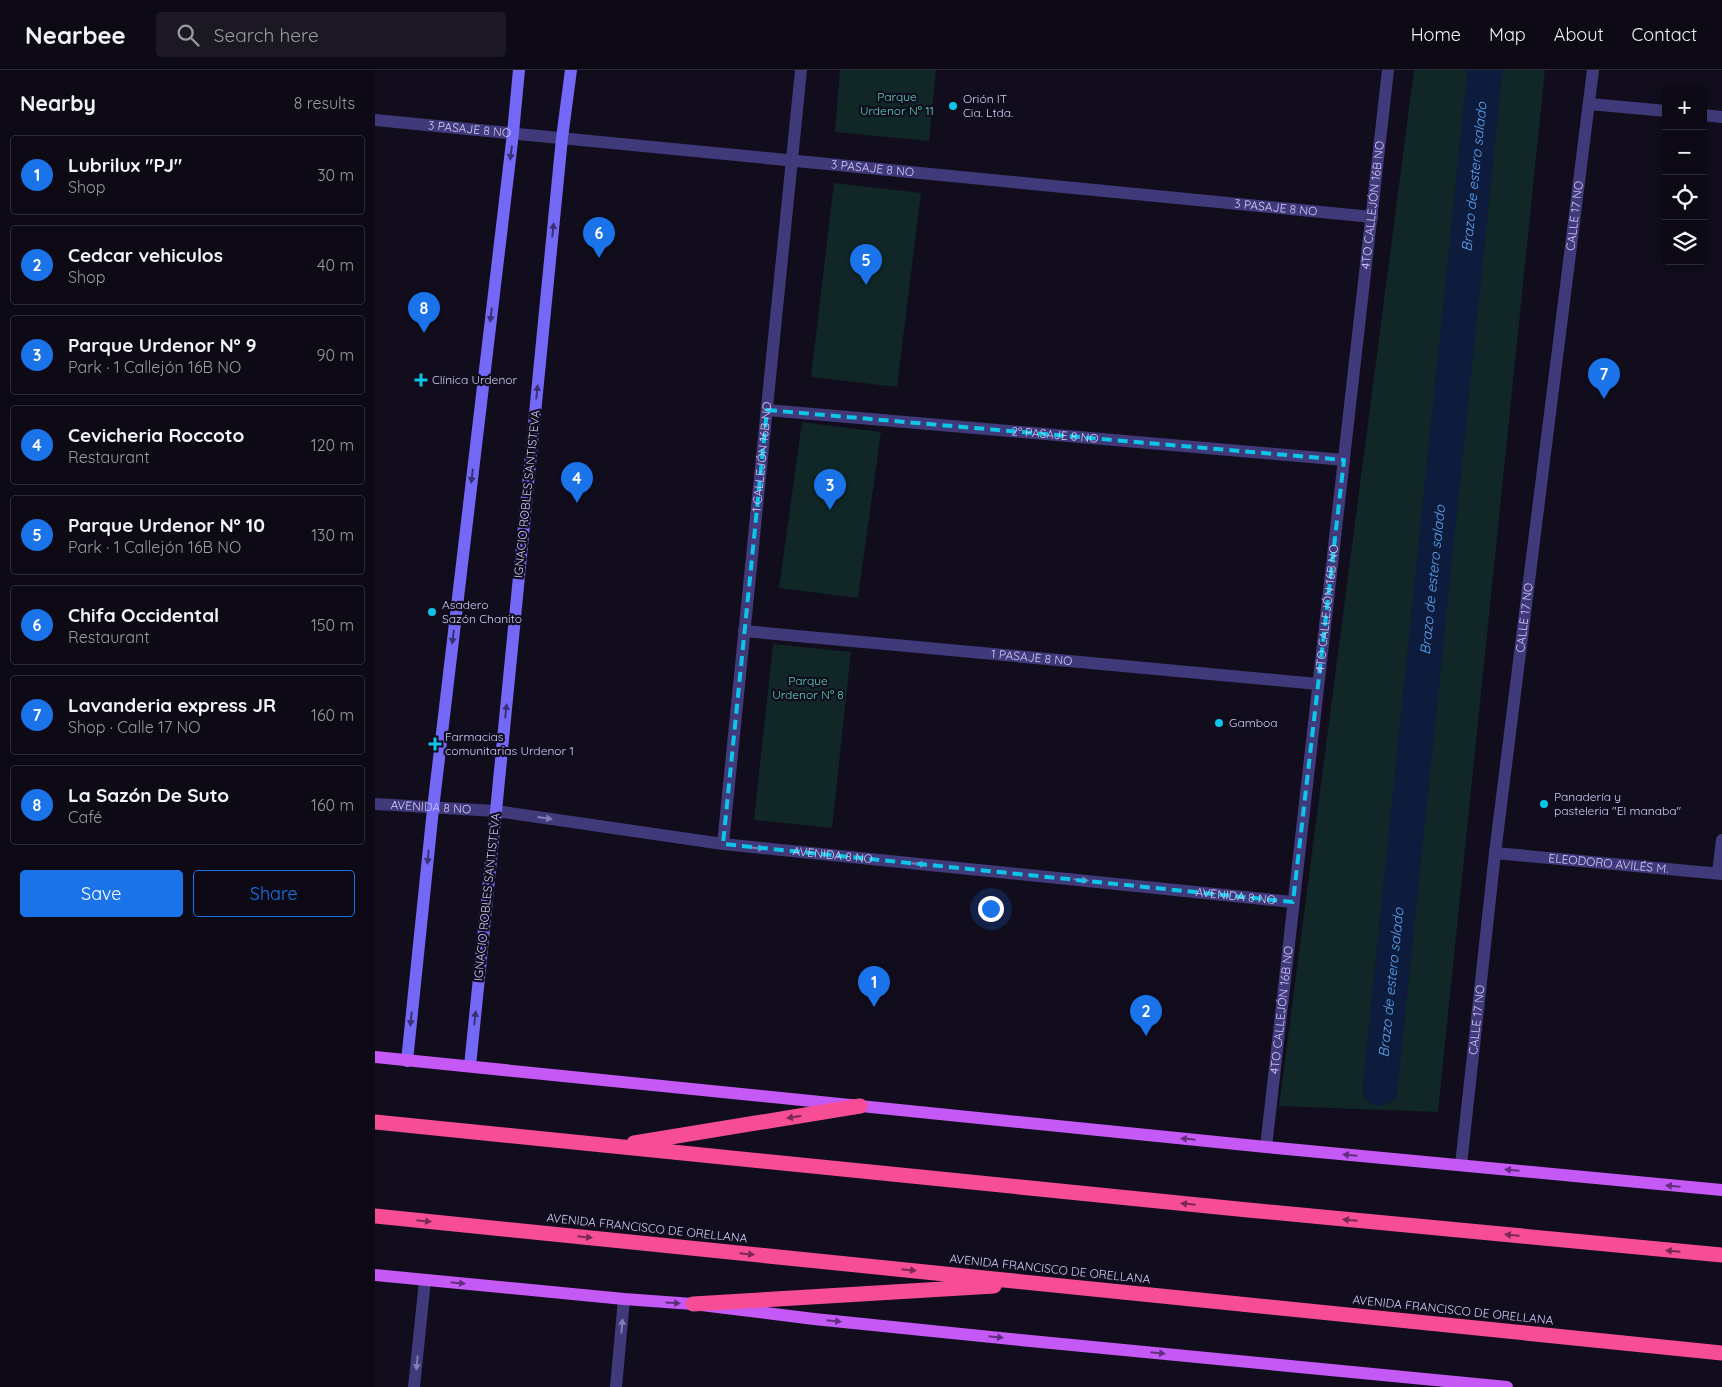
<!DOCTYPE html>
<html lang="en">
<head>
<meta charset="utf-8">
<style>
	:root { --surface:#0d0a16; --page:#1b1823; --text:#f1f3f6; --muted:#9a9aa1; --line:#2d2b35; --accent:#1a73e8 }
	body { margin:0; font-family:Quicksand,sans-serif; background:var(--page); color:var(--text) }
	.controls { position:absolute; right:15px; top:15px; display:grid; overflow:hidden; border-radius:5px; box-shadow:0 2px 8px #0003 }
	.controls button { width:45px; height:45px; display:grid; place-items:center; padding:0; border:0; border-bottom:1px solid var(--line); background:var(--surface); color:var(--text); font:25px sans-serif }
	.you { position:absolute; left:615px; top:838px; width:18px; height:18px; margin:-12px; border:4px solid #fff; border-radius:50%; background:#1a73e8; box-shadow:0 0 0 8px #1a73e833 }
	.badge { display:grid; place-items:center; width:32px; height:32px; border-radius:50%; background:var(--accent); color:#fff; font-size:16px; font-weight:700 }
	.pin { position:absolute; translate:-50% -41px; filter:drop-shadow(0 1px 2px #0008) }
	.pin::after { content:''; position:absolute; top:26px; width:18px; height:15px; background:inherit; clip-path:polygon(0 0,100% 0,50% 100%) }
	.list { margin:0; padding:0; list-style:none }
	h2 { display:flex; justify-content:space-between; align-items:center; height:65px; margin:0; padding:0 20px; font-size:21px }
	h2 small { font-size:16px; font-weight:400; color:var(--muted) }
	.list li { display:grid; grid-template-columns:32px 1fr auto; gap:15px; align-items:center; box-sizing:border-box; height:80px; margin:0 10px 10px; padding:0 10px; border:1px solid var(--line); border-radius:5px }
	.list b { display:block; font-size:19px; white-space:nowrap }
	.list p { margin:0; font-size:16px; white-space:nowrap; color:var(--muted) }
	.list em { font-size:16px; font-style:normal; color:var(--muted) }
	.actions { display:flex; gap:10px; padding:15px 20px }
	.actions a { flex:1; padding:11px 0; border:1px solid var(--accent); border-radius:5px; text-align:center; font-size:18px; color:var(--accent) }
	.actions .main { background:var(--accent); color:#fff }
	.icon { flex:none; width:28px; height:28px; fill:none; stroke:currentColor; stroke-width:2; stroke-linecap:round; stroke-linejoin:round }
	.map { position:relative; flex:none; width:1347px; height:1317px; overflow:hidden }
	header { display:flex; align-items:center; gap:30px; box-sizing:border-box; height:70px; padding:0 25px; background:var(--surface); border-bottom:1px solid var(--line) }
	header strong { font-size:24px }
	nav { display:flex; gap:28px; margin-inline-start:auto; font-size:18px }
	.search { width:350px; height:45px; background:var(--page); display:flex; align-items:center; gap:12px; box-sizing:border-box; padding:0 18px; border-radius:5px; color:var(--muted); font-size:19px }
	main { display:flex }
	aside { flex:1; background:var(--surface) }
	.map>svg:first-child { display:block }
	.green { fill:#102627 }
	.lines { fill:none; stroke-linecap:round; stroke-linejoin:round }
	.canal { stroke:#0d1c3c; stroke-width:35 }
	.street { stroke:#403a7a; stroke-width:12 }
	.secondary { stroke:#7468f7; stroke-width:12 }
	.primary { stroke:#c559f6; stroke-width:12 }
	.highway { stroke:#f64d94; stroke-width:15 }
	.oneway { fill:#393174 }
	.oneway2 { fill:#837cb4 }
	.oneway3 { fill:#782a53 }
	.oneway4 { fill:#622f7f }
	.marked { fill:none; stroke:#0cc5e8; stroke-width:4; stroke-dasharray:10 6; stroke-linejoin:round }
	.poi-dot { fill:#0cc5e8; stroke:#110d1d; stroke-width:2 }
	.labels { text-anchor:middle; stroke-width:4.5; stroke-linejoin:round; paint-order:stroke }
	.park-label { font-size:12px; fill:#5dd7c0; stroke:#110d1d }
	.poi-label { font-size:12px; fill:#d4ccfc; stroke:#110d1d; text-anchor:start }
	.street-label { font-size:12px; fill:#d4ccfc; stroke:#110d1d }
	.water-label { font-size:14px; font-style:italic; fill:#5fa8f6; stroke:#110d1d }
</style>
</head>
<body>
<header>
<strong>Nearbee</strong>
<div class="search"><svg class="icon" aria-label="search" viewBox="0 0 24 24"><circle cx="10" cy="10" r="6"/><path d="M15 15l6 6"/></svg>Search here</div>
<nav><a>Home</a><a>Map</a><a>About</a><a>Contact</a></nav>
</header>
<main>
<aside>
<h2>Nearby<small>8 results</small></h2>
<ul class="list">
<li><span class="badge">1</span><div><b>Lubrilux &quot;PJ&quot;</b><p>Shop</p></div><em>30 m</em></li>
<li><span class="badge">2</span><div><b>Cedcar vehiculos</b><p>Shop</p></div><em>40 m</em></li>
<li><span class="badge">3</span><div><b>Parque Urdenor Nº 9</b><p>Park · 1 Callejón 16B NO</p></div><em>90 m</em></li>
<li><span class="badge">4</span><div><b>Cevicheria Roccoto</b><p>Restaurant</p></div><em>120 m</em></li>
<li><span class="badge">5</span><div><b>Parque Urdenor Nº 10</b><p>Park · 1 Callejón 16B NO</p></div><em>130 m</em></li>
<li><span class="badge">6</span><div><b>Chifa Occidental</b><p>Restaurant</p></div><em>150 m</em></li>
<li><span class="badge">7</span><div><b>Lavanderia express JR</b><p>Shop · Calle 17 NO</p></div><em>160 m</em></li>
<li><span class="badge">8</span><div><b>La Sazón De Suto</b><p>Café</p></div><em>160 m</em></li>
</ul>
<div class="actions"><a class="main">Save</a><a>Share</a></div>
</aside>
<div class="map">
<svg width="1347" height="1317" viewBox="0 0 1347 1317">
	<rect width="100%" height="100%" fill="#110d1d"/>
	<!-- green -->
	<path class="green" d="M 465,0 L 561,0 L 554,71 L 460,62 Z
		M 1039,0 L 1170,0 L 1063,1042 L 904,1036 Z
		M 459,113 L 546,123 L 522,317 L 436,307 Z
		M 427,352 L 506,362 L 483,528 L 404,518 Z
		M 398,574 L 476,582 L 457,758 L 379,750 Z"/>
	<g class="lines">
		<!-- canal -->
		<path class="canal" id="s1" d="M 1005,1018 L 1110,0"/>
		<!-- street -->
		<g class="street">
			<path d="M 1215,34 L 1291,41"/>
			<path d="M 1328,45 L 1347,47"/>
			<path id="s2" d="M 0,50 L 997,147"/>
			<path id="s3" d="M 392,340 L 969,390"/>
			<path id="s4" d="M 369,561 L 943,614"/>
			<path id="s5" d="M 0,734 L 121,741 L 348,774 L 918,832"/>
			<path id="s6" d="M 348,774 L 426,0"/>
			<path id="s7" d="M 1120,783 L 1347,804"/>
			<path d="M 1343,803 L 1347,770"/>
			<path id="s8" d="M 891,1077 L 1013,0"/>
			<path id="s9" d="M 1086,1095 L 1120,783 L 1218,0"/>
			<path d="M 39,1317 L 50,1210"/>
			<path d="M 241,1317 L 249,1229"/>
		</g>
		<!-- secondary -->
		<path class="secondary" d="M 32,991 L 58,739 L 138,63 L 144,0
			M 95,996 L 121,741 L 187,68 L 196,0"/>
		<!-- primary -->
		<path class="primary" d="M 0,987 L 891,1077 L 1347,1120
			M 0,1205 L 249,1229 L 318,1234 L 439,1249 L 645,1270 L 1132,1317"/>
		<!-- highway -->
		<path class="highway" d="M 0,1052 L 873,1140 L 1347,1185
			M 259,1073 L 485,1036
			M 0,1146 L 1347,1283
			M 318,1234 L 619,1216"/>
	</g>
	<!-- one-way arrows -->
	<defs><path id="oneway-solid" d="M-6-.8H1V-3.2L6.5 0L1 3.2V.8H-6Z" transform="scale(1.25)"/></defs>
	<g class="oneway">
		<use href="#oneway-solid" transform="translate(136 83) rotate(97)"/>
		<use href="#oneway-solid" transform="translate(178 160) rotate(-84)"/>
		<use href="#oneway-solid" transform="translate(116 245) rotate(97)"/>
		<use href="#oneway-solid" transform="translate(162 322) rotate(-84)"/>
		<use href="#oneway-solid" transform="translate(97 406) rotate(97)"/>
		<use href="#oneway-solid" transform="translate(78 567) rotate(97)"/>
		<use href="#oneway-solid" transform="translate(131 641) rotate(-84)"/>
		<use href="#oneway-solid" transform="translate(53 787) rotate(96)"/>
		<use href="#oneway-solid" transform="translate(100 948) rotate(-84)"/>
		<use href="#oneway-solid" transform="translate(36 949) rotate(96)"/>
	</g>
	<g class="oneway2">
		<use href="#oneway-solid" transform="translate(170 748) rotate(8)"/>
		<use href="#oneway-solid" transform="translate(382 778) rotate(6)"/>
		<use href="#oneway-solid" transform="translate(544 794) rotate(6)"/>
		<use href="#oneway-solid" transform="translate(706 810) rotate(6)"/>
		<use href="#oneway-solid" transform="translate(247 1256) rotate(-85)"/>
		<use href="#oneway-solid" transform="translate(42 1293) rotate(96)"/>
	</g>
	<g class="oneway3">
		<use href="#oneway-solid" transform="translate(419 1047) rotate(171)"/>
		<use href="#oneway-solid" transform="translate(813 1134) rotate(-174)"/>
		<use href="#oneway-solid" transform="translate(975 1150) rotate(-175)"/>
		<use href="#oneway-solid" transform="translate(49 1151) rotate(6)"/>
		<use href="#oneway-solid" transform="translate(1137 1165) rotate(-175)"/>
		<use href="#oneway-solid" transform="translate(210 1167) rotate(6)"/>
		<use href="#oneway-solid" transform="translate(1298 1181) rotate(-175)"/>
		<use href="#oneway-solid" transform="translate(372 1184) rotate(6)"/>
		<use href="#oneway-solid" transform="translate(534 1200) rotate(6)"/>
	</g>
	<g class="oneway4">
		<use href="#oneway-solid" transform="translate(813 1069) rotate(-174)"/>
		<use href="#oneway-solid" transform="translate(975 1085) rotate(-175)"/>
		<use href="#oneway-solid" transform="translate(1137 1100) rotate(-175)"/>
		<use href="#oneway-solid" transform="translate(1298 1116) rotate(-175)"/>
		<use href="#oneway-solid" transform="translate(83 1213) rotate(6)"/>
		<use href="#oneway-solid" transform="translate(298 1233) rotate(4)"/>
		<use href="#oneway-solid" transform="translate(459 1251) rotate(6)"/>
		<use href="#oneway-solid" transform="translate(621 1267) rotate(6)"/>
		<use href="#oneway-solid" transform="translate(783 1283) rotate(6)"/>
	</g>
	<!-- marked area -->
	<path class="marked" d="M 392,340 L 969,390 L 918,832 L 348,774 Z"/>
	<!-- markers -->
	<g class="poi-dot">
		<circle cx="578" cy="36" r="5"/>
		<path d="M43.5 302.5h5v5h5v5h-5v5h-5v-5h-5v-5h5z"/>
		<circle cx="57" cy="542" r="5"/>
		<circle cx="844" cy="653" r="5"/>
		<path d="M57.5 666.5h5v5h5v5h-5v5h-5v-5h-5v-5h5z"/>
		<circle cx="1169" cy="734" r="5"/>
	</g>
	<g class="labels">
		<!-- park labels -->
		<g class="park-label">
			<text x="522" y="31">Parque<tspan x="522" dy="14">Urdenor Nº 11</tspan></text>
			<text x="433" y="615">Parque<tspan x="433" dy="14">Urdenor Nº 8</tspan></text>
		</g>
		<!-- poi labels -->
		<g class="poi-label">
			<text x="588" y="33">Orión IT<tspan x="588" dy="14">Cia. Ltda.</tspan></text>
			<text x="57" y="314">Clínica Urdenor</text>
			<text x="67" y="539">Asadero<tspan x="67" dy="14">Sazón Chanito</tspan></text>
			<text x="854" y="657">Gamboa</text>
			<text x="70" y="671">Farmacias<tspan x="70" dy="14">comunitarias Urdenor 1</tspan></text>
			<text x="1179" y="731">Panadería y<tspan x="1179" dy="14">pasteleria "El manaba"</tspan></text>
		</g>
		<!-- street labels -->
		<g class="street-label">
			<text dy="4" stroke="none"><textPath href="#s2" startOffset="95">3 PASAJE 8 NO</textPath></text>
			<text dy="4" stroke="none"><textPath href="#s2" startOffset="500">3 PASAJE 8 NO</textPath></text>
			<text dy="4" stroke="none"><textPath href="#s8" startOffset="948">4TO CALLEJÓN 16B NO</textPath></text>
			<text dy="4" stroke="none"><textPath href="#s2" startOffset="905">3 PASAJE 8 NO</textPath></text>
			<text dy="4" stroke="none"><textPath href="#s9" startOffset="956">CALLE 17 NO</textPath></text>
			<text dy="4" stroke="none"><textPath href="#s3" startOffset="289">2° PASAJE 8 NO</textPath></text>
			<text dy="4" stroke="none"><textPath href="#s6" startOffset="389">1 CALLEJÓN 16B NO</textPath></text>
			<text transform="translate(152 424) rotate(-84)" y="4">IGNACIO ROBLES SANTISTEVA</text>
			<text dy="4" stroke="none"><textPath href="#s8" startOffset="542">4TO CALLEJÓN 16B NO</textPath></text>
			<text dy="4" stroke="none"><textPath href="#s9" startOffset="551">CALLE 17 NO</textPath></text>
			<text dy="4" stroke="none"><textPath href="#s4" startOffset="289">1 PASAJE 8 NO</textPath></text>
			<text dy="4" stroke="none"><textPath href="#s5" startOffset="56">AVENIDA 8 NO</textPath></text>
			<text dy="4" stroke="none"><textPath href="#s5" startOffset="461">AVENIDA 8 NO</textPath></text>
			<text dy="4" stroke="none"><textPath href="#s7" startOffset="114">ELEODORO AVILÉS M.</textPath></text>
			<text dy="4" stroke="none"><textPath href="#s5" startOffset="866">AVENIDA 8 NO</textPath></text>
			<text transform="translate(112 827) rotate(-84)" y="4">IGNACIO ROBLES SANTISTEVA</text>
			<text dy="4" stroke="none"><textPath href="#s8" startOffset="138">4TO CALLEJÓN 16B NO</textPath></text>
			<text dy="4" stroke="none"><textPath href="#s9" startOffset="146">CALLE 17 NO</textPath></text>
			<text transform="translate(272 1158) rotate(6)" y="4">AVENIDA FRANCISCO DE ORELLANA</text>
			<text transform="translate(675 1199) rotate(6)" y="4">AVENIDA FRANCISCO DE ORELLANA</text>
			<text transform="translate(1078 1240) rotate(6)" y="4">AVENIDA FRANCISCO DE ORELLANA</text>
		</g>
		<!-- water labels -->
		<g class="water-label">
			<text dy="5" stroke="none"><textPath href="#s1" startOffset="916">Brazo de estero salado</textPath></text>
			<text dy="5" stroke="none"><textPath href="#s1" startOffset="511">Brazo de estero salado</textPath></text>
			<text dy="5" stroke="none"><textPath href="#s1" startOffset="106">Brazo de estero salado</textPath></text>
		</g>
	</g>
</svg>
<div class="controls">
<button>+</button>
<button>−</button>
<button><svg class="icon" aria-label="locate" viewBox="0 0 24 24"><circle cx="12" cy="12" r="6"/><path d="M12 2v4M12 18v4M2 12h4M18 12h4"/></svg></button>
<button><svg class="icon" aria-label="layers" viewBox="0 0 24 24"><path d="M12 4l9 5-9 5-9-5zM3 14l9 5 9-5"/></svg></button>
</div>
<div class="you"></div>
<div class="pin badge" style="left:499px;top:937px">1</div>
<div class="pin badge" style="left:771px;top:966px">2</div>
<div class="pin badge" style="left:455px;top:440px">3</div>
<div class="pin badge" style="left:202px;top:433px">4</div>
<div class="pin badge" style="left:491px;top:215px">5</div>
<div class="pin badge" style="left:224px;top:188px">6</div>
<div class="pin badge" style="left:1229px;top:329px">7</div>
<div class="pin badge" style="left:49px;top:263px">8</div>
</div>
</main>
</body>
</html>
